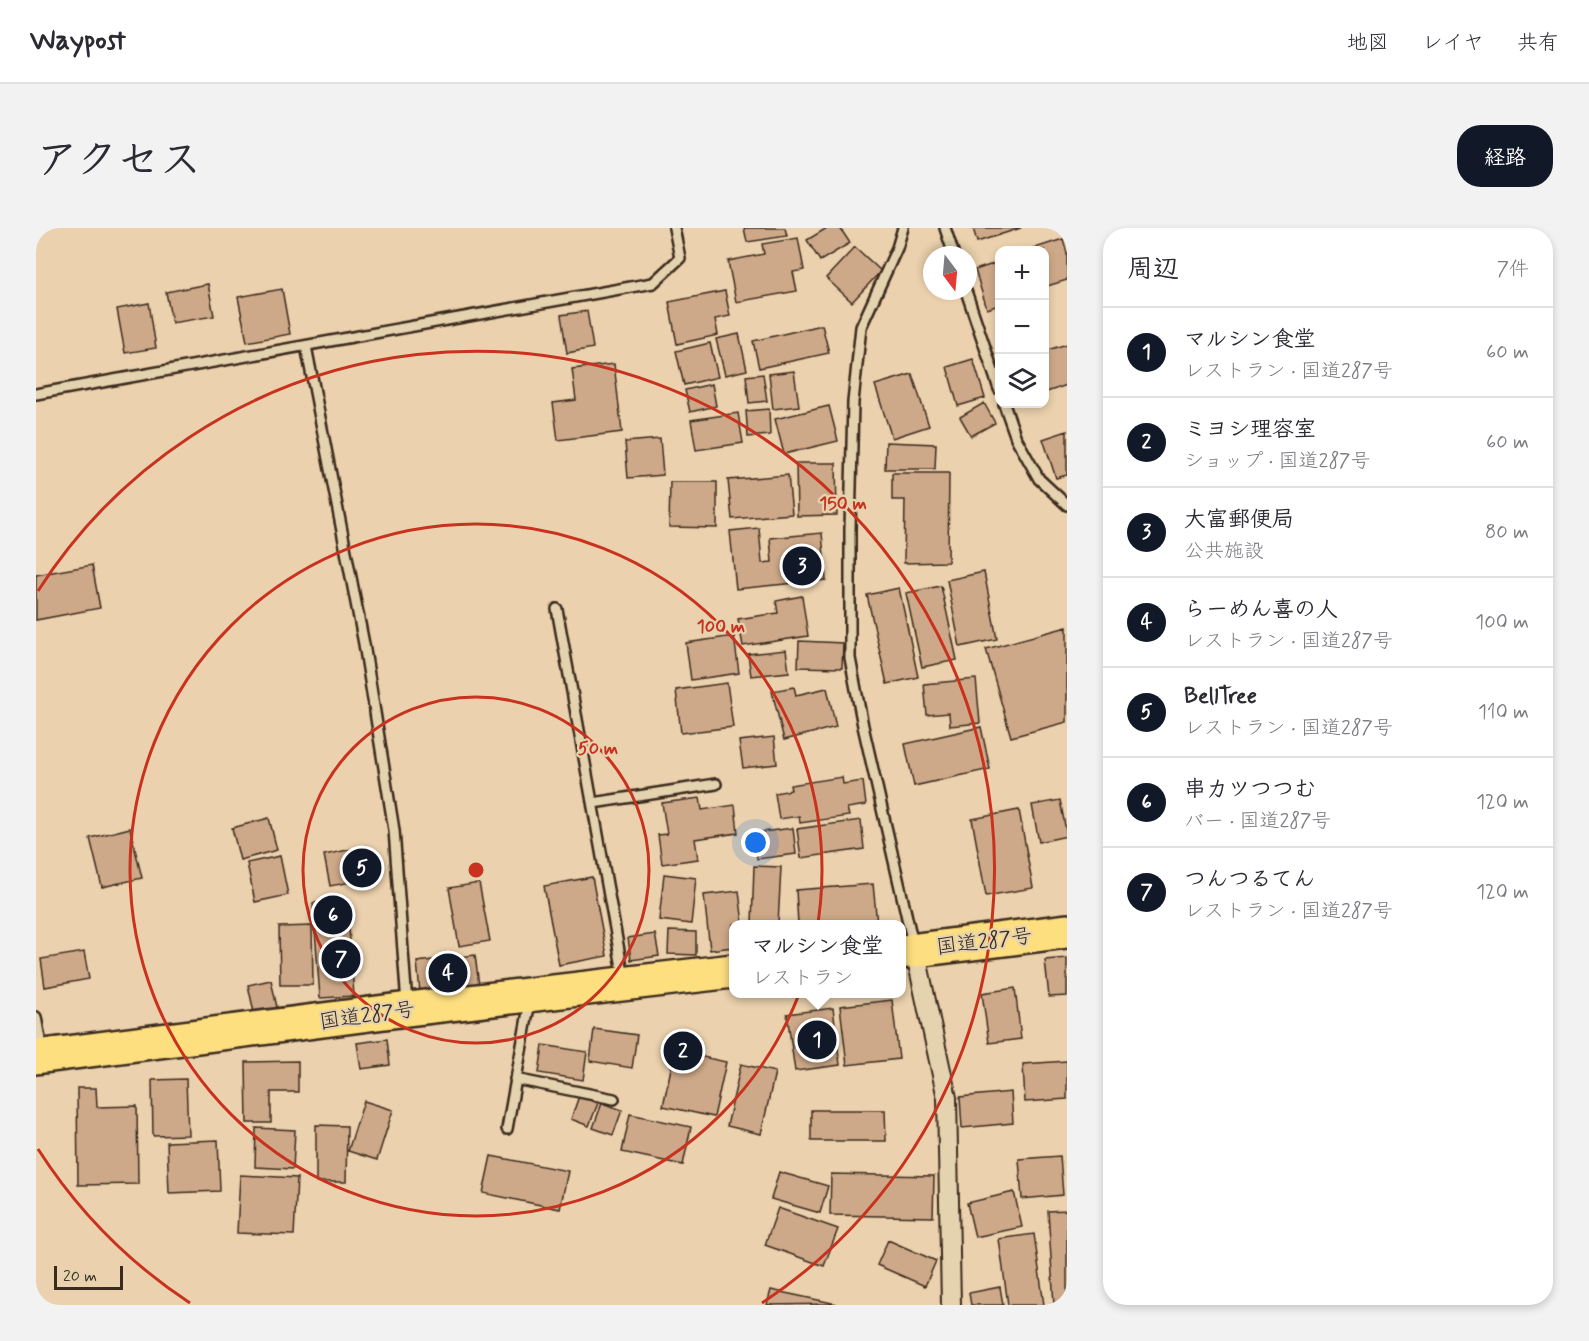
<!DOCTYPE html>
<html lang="ja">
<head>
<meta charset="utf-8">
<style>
	:root { --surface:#fff; --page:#f2f2f3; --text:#2b2b33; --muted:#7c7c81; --line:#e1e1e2; --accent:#111827 }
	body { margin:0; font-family:Mynerve,"Klee One",sans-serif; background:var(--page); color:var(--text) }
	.controls { position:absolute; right:18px; top:18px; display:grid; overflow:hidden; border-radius:12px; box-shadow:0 3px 9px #0003 }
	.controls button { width:54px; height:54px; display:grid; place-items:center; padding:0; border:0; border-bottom:2px solid var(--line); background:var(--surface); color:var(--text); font:30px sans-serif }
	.compass { position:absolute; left:887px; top:18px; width:54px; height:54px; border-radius:50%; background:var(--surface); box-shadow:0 3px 9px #0003; rotate:164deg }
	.scale { position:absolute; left:18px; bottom:15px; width:69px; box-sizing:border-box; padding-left:6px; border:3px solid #3b2a1e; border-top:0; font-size:16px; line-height:21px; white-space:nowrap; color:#3b2a1e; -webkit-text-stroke:4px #e5d3b0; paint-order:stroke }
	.you { position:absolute; left:720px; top:615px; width:21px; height:21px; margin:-15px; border:4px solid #fff; border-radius:50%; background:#1a73e8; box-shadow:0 0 0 9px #1a73e833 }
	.badge { display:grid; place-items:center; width:39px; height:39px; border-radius:50%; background:var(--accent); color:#fff; font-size:20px; font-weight:700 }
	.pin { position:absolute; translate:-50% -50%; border:3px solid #fff; box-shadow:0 2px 6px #0006 }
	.popup { position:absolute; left:693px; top:692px; width:177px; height:78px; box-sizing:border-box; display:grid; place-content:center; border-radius:12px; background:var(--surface); filter:drop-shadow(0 2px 4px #0005); font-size:20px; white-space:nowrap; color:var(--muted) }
	.popup b { font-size:22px; color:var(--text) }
	.popup::after { content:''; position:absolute; left:50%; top:100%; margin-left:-12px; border:12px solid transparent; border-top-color:var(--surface) }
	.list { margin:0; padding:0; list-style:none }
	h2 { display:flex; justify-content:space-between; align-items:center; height:78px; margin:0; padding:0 24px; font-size:26px }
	h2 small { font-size:20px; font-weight:400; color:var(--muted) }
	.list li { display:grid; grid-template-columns:39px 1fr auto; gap:18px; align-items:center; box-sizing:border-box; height:90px; padding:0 24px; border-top:2px solid var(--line) }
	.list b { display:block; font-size:22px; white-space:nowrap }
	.list p { margin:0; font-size:20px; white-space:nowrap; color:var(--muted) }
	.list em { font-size:20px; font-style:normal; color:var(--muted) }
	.icon { flex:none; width:33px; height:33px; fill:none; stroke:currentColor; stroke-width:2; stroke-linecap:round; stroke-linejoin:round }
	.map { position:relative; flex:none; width:1031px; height:1077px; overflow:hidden; border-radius:24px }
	header { display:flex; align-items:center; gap:36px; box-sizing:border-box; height:84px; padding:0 30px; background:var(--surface); border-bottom:2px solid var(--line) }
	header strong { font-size:28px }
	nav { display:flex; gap:33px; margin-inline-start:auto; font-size:21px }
	.intro { display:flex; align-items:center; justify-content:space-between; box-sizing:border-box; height:144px; padding:0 36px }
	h1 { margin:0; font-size:42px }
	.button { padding:15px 27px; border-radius:24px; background:var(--accent); color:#fff; font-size:21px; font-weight:700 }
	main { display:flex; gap:36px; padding:0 36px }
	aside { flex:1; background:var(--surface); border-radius:24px; box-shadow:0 3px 9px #0003 }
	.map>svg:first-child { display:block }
	.building { fill:#cea989; stroke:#3b2a1e; stroke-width:1.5 }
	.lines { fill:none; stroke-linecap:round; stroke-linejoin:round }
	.lane-casing { stroke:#3b2a1e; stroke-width:14 }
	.street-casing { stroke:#3b2a1e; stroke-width:22 }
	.highway-casing { stroke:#3b2a1e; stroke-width:38 }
	.lane { stroke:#e5d3b0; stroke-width:9 }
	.street { stroke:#e5d3b0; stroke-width:18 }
	.highway { stroke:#fedf80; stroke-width:33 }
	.ring { fill:none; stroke:#c8321e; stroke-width:3 }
	.labels { text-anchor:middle; stroke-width:4.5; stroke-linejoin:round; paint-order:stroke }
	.street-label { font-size:21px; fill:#3b2a1e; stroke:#e5d3b0 }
	.centre { fill:#c8321e; stroke:#e5d3b0; stroke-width:3 }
	.ring-label { font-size:18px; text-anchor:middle; font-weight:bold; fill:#c8321e; stroke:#e5d3b0; stroke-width:4.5; stroke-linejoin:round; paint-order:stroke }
</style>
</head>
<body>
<header>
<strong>Waypost</strong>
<nav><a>地図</a><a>レイヤ</a><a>共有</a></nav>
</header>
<div class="intro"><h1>アクセス</h1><a class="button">経路</a></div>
<main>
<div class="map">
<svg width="1031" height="1077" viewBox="0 0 1031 1077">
	<rect width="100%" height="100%" fill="#ebd1ad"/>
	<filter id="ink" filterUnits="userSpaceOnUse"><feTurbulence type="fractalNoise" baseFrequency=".0167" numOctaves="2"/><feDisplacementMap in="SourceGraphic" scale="12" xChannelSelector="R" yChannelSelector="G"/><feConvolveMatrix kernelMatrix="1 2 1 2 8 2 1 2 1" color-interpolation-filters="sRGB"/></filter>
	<g filter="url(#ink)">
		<!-- building -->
		<path class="building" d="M 708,0 L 749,0 L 751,8 L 711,14 Z
			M 791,0 L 804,0 L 814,15 L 784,33 L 771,12 Z
			M 937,0 L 985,0 L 941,14 Z
			M 762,10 L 768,42 L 757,44 L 761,63 L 700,74 L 692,33 L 728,26 L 726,16 Z
			M 1027,11 L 1031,25 L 1031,52 L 1008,59 L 1008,22 L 996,22 L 996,21 Z
			M 819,19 L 845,43 L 816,74 L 790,50 Z
			M 963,34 L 963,77 L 951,81 L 939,42 Z
			M 172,56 L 178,88 L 136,95 L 130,64 Z
			M 246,61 L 254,106 L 211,114 L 202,69 Z
			M 689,63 L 694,88 L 679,91 L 682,107 L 641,116 L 633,74 Z
			M 113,75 L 120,120 L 89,125 L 81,81 Z
			M 551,83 L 557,120 L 531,125 L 525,87 Z
			M 786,97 L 793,125 L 723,140 L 717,113 Z
			M 703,106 L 711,142 L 689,147 L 680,111 Z
			M 674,115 L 682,149 L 648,157 L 640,123 Z
			M 1031,116 L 1031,157 L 1008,165 L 1008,123 Z
			M 937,131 L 949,170 L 922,178 L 911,139 Z
			M 578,136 L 586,204 L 522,212 L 517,175 L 540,172 L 536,141 Z
			M 758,143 L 763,178 L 737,181 L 733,146 Z
			M 727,146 L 731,173 L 713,175 L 710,148 Z
			M 876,146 L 893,198 L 856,210 L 839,157 Z
			M 676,156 L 680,178 L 654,184 L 649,162 Z
			M 948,175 L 959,195 L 935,208 L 924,189 Z
			M 793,178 L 802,213 L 748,226 L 739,191 Z
			M 733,181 L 734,207 L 712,209 L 710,183 Z
			M 702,185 L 707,215 L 660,222 L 655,192 Z
			M 1031,203 L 1031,247 L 1020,250 L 1007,211 Z
			M 624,211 L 627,247 L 592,250 L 589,214 Z
			M 850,214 L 900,216 L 899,241 L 849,241 Z
			M 760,235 L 800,235 L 801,287 L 761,288 Z
			M 856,245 L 913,245 L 912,334 L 868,335 L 869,272 L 856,272 Z
			M 752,247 L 756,286 L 696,291 L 692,252 Z
			M 634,254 L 681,254 L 681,300 L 633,299 Z
			M 723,300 L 726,335 L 736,334 L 734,310 L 786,305 L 790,352 L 700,361 L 694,303 Z
			M 56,337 L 64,380 L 0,392 L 0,347 Z
			M 948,344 L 961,411 L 924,419 L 911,352 Z
			M 905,358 L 921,432 L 886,439 L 870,365 Z
			M 863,360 L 882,449 L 851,456 L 831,367 Z
			M 766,368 L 772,408 L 707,418 L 702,391 L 742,385 L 740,373 Z
			M 1031,399 L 1031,494 L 975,509 L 950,421 Z
			M 698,408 L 703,445 L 655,452 L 650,415 Z
			M 763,413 L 807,415 L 806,440 L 762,439 Z
			M 750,422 L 753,444 L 715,448 L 712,426 Z
			M 940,451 L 944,495 L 914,498 L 913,485 L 891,487 L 888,456 Z
			M 691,455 L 697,499 L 645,505 L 640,462 Z
			M 758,459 L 760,467 L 791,460 L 800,499 L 748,512 L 736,463 Z
			M 945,499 L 954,541 L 878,558 L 869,516 Z
			M 738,509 L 741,536 L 707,540 L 703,513 Z
			M 806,549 L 807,556 L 827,553 L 830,577 L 811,580 L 813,588 L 764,595 L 763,588 L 743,591 L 739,565 L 755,562 L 754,557 Z
			M 664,570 L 666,582 L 699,577 L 702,605 L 659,611 L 662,631 L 626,636 L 622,607 L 631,606 L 626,575 Z
			M 1024,572 L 1031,608 L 1003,614 L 996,577 Z
			M 983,582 L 997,660 L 950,668 L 936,591 Z
			M 233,590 L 241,622 L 204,632 L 196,600 Z
			M 825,592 L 828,621 L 765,630 L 761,601 Z
			M 94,600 L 106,650 L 66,659 L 54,610 Z
			M 757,600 L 760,626 L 721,631 L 718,605 Z
			M 331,618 L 337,650 L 294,658 L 288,627 Z
			M 244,628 L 252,667 L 219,674 L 211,635 Z
			M 718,638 L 745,639 L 742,696 L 716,696 Z
			M 628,646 L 660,650 L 655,696 L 623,692 Z
			M 556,649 L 571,728 L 523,737 L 508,658 Z
			M 443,655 L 454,713 L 423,718 L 413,660 Z
			M 837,656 L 841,696 L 762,696 L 760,662 Z
			M 703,663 L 707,696 L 697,696 L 697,719 L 674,722 L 668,667 Z
			M 311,673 L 318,768 L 284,770 L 277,675 Z
			M 276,698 L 277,757 L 244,757 L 243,699 Z
			M 633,703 L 660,704 L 660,727 L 632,726 Z
			M 619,706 L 623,728 L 595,732 L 592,710 Z
			M 48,724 L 53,751 L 9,759 L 5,731 Z
			M 439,727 L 443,757 L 384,764 L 381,734 Z
			M 1031,730 L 1031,768 L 1013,769 L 1009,732 Z
			M 235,752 L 242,784 L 219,789 L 212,757 Z
			M 979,760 L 985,811 L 953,815 L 946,765 Z
			M 856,772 L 863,831 L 811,837 L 804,778 Z
			M 797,780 L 804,837 L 759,843 L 751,786 Z
			M 558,801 L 601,807 L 596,840 L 554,833 Z
			M 351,811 L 354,837 L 325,841 L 321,815 Z
			M 507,817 L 551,824 L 547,852 L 503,845 Z
			M 662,828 L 690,834 L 678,889 L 627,878 L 637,831 L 661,836 Z
			M 262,833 L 262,864 L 235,864 L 235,895 L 211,895 L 210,834 Z
			M 1031,833 L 1031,871 L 989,874 L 987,836 Z
			M 705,836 L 739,844 L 725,906 L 691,898 Z
			M 150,851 L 152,907 L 117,908 L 116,852 Z
			M 41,860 L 60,860 L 61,879 L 101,878 L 102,956 L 42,957 Z
			M 975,864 L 977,895 L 926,900 L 924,869 Z
			M 543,868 L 562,875 L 553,898 L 535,891 Z
			M 328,873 L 357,882 L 341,932 L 312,923 Z
			M 566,875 L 586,882 L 577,907 L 557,900 Z
			M 775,882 L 849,882 L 850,913 L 775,913 Z
			M 594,886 L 655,899 L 647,937 L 586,924 Z
			M 280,897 L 311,898 L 310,954 L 280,954 Z
			M 220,900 L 259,902 L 257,941 L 219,939 Z
			M 182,912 L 184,963 L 133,965 L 131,914 Z
			M 455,928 L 532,943 L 524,981 L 447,965 Z
			M 1024,928 L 1027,967 L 986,971 L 983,931 Z
			M 743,944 L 792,958 L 784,985 L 735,971 Z
			M 795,946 L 898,948 L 897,989 L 794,987 Z
			M 204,947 L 261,950 L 258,1007 L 201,1005 Z
			M 978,964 L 986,999 L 939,1009 L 931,975 Z
			M 742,980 L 802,1001 L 788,1038 L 729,1017 Z
			M 1031,982 L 1031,1077 L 1018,1077 L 1012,983 Z
			M 998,1006 L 1008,1077 L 972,1077 L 963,1011 Z
			M 852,1012 L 900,1033 L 889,1058 L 841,1037 Z
			M 964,1059 L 967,1077 L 935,1077 L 933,1065 Z
			M 735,1062 L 801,1076 L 731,1077 Z"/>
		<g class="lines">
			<defs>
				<path id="lane" d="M 867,0 L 861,20 L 825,99 L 817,174 L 814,302 L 814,430 L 827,498 L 877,716
					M 909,0 L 918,27
					M 930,63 L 963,161
					M 270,118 L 328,416 L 358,602 L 371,776
					M 0,166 L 617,55 L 644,30 L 638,0
					M 968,176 L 980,210 L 1003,251 L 1031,277
					M 521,381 L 588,750
					M 557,575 L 680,556
					M 0,789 L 6,822
					M 479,851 L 578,871
					M 471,901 L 494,773"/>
				<path id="street" d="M 879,722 L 911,870 L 915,1077"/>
				<path id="highway" d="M 865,724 L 1031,703
					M 0,829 L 372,781 L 697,743"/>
			</defs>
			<!-- lane casing -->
			<use href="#lane" class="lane-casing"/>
			<!-- street casing -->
			<use href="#street" class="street-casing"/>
			<!-- highway casing -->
			<use href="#highway" class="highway-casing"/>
			<!-- lane -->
			<use href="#lane" class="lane"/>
			<!-- street -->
			<use href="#street" class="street"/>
			<!-- highway -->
			<use href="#highway" class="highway"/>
		</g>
	</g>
	<!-- distance rings -->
	<g class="ring">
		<circle cx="440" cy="642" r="173"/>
		<circle cx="440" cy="642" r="346"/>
		<path d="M154 1075A519 519 0 0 1 2 921M2 363A519 519 0 1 1 726 1075"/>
	</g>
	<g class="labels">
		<!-- street labels -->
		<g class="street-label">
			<text transform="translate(948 713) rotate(-7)" y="7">国道287号</text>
			<text transform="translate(331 787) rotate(-8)" y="7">国道287号</text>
		</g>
	</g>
	<circle cx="440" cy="642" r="9" class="centre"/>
	<g class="ring-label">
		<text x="807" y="281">150 m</text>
		<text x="685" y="404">100 m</text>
		<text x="562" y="526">50 m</text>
	</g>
</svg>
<div class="controls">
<button>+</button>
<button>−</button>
<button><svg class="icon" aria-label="layers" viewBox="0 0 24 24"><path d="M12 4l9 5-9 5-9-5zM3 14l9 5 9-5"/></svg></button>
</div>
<svg class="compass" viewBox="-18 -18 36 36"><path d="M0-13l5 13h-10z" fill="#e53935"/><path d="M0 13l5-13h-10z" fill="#7c7c81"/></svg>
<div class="scale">20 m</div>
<div class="you"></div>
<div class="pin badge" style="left:781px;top:812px">1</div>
<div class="popup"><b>マルシン食堂</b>レストラン</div>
<div class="pin badge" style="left:647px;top:823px">2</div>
<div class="pin badge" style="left:766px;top:338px">3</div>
<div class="pin badge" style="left:412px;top:745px">4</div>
<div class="pin badge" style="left:326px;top:640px">5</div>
<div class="pin badge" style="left:297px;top:687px">6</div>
<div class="pin badge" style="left:305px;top:731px">7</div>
</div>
<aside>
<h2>周辺<small>7件</small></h2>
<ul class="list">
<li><span class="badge">1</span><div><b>マルシン食堂</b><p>レストラン · 国道287号</p></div><em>60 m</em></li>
<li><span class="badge">2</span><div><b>ミヨシ理容室</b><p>ショップ · 国道287号</p></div><em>60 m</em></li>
<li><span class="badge">3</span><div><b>大富郵便局</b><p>公共施設</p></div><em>80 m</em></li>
<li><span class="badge">4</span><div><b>らーめん喜の人</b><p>レストラン · 国道287号</p></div><em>100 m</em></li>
<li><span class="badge">5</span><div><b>BellTree</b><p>レストラン · 国道287号</p></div><em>110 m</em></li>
<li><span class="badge">6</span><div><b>串カツつつむ</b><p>バー · 国道287号</p></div><em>120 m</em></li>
<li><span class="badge">7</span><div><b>つんつるてん</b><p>レストラン · 国道287号</p></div><em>120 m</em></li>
</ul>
</aside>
</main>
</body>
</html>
